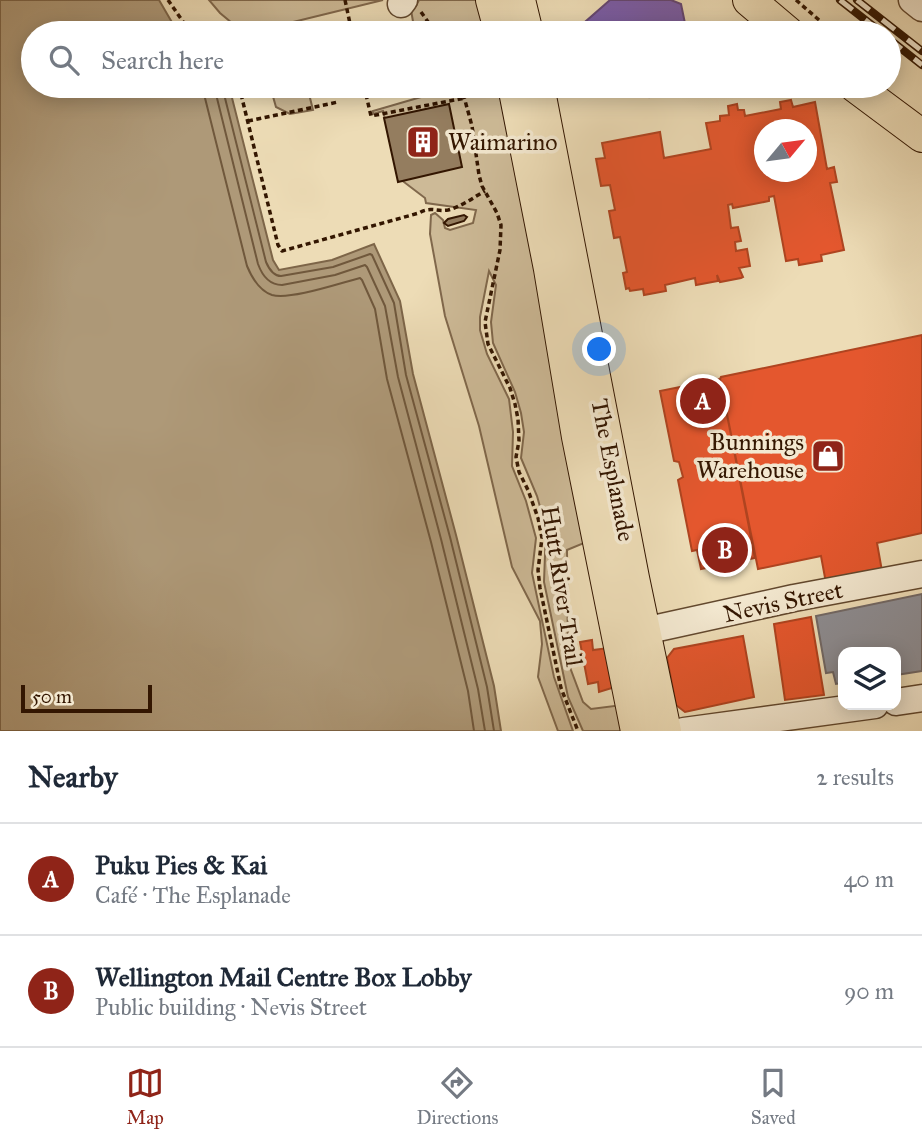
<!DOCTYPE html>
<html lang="en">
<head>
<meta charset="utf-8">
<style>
	:root { --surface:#fff; --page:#f6f6f7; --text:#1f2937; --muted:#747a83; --line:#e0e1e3; --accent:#8f2418 }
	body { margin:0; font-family:"IM FELL Great Primer",serif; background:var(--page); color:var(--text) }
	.controls { position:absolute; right:21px; bottom:21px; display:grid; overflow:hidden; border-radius:14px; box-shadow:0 4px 18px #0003 }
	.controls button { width:63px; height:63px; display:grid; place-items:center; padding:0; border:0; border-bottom:2px solid var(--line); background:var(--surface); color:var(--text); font:35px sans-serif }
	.compass { position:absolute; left:754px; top:119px; width:63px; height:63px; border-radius:50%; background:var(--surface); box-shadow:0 4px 18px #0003; rotate:61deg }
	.scale { position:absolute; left:21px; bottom:18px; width:131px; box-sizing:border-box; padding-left:7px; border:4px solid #331601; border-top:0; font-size:19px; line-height:24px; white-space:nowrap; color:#331601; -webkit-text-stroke:5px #f3e8d0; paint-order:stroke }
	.you { position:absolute; left:600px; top:350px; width:24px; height:24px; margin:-18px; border:5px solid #fff; border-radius:50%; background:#1a73e8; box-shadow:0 0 0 10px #1a73e833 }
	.badge { display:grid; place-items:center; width:46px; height:46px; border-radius:50%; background:var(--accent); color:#fff; font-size:23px; font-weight:700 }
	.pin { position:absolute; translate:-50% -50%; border:4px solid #fff; box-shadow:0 2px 7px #0006 }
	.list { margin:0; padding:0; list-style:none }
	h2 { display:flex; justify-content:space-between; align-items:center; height:91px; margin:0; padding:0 28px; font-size:30px }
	h2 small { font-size:23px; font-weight:400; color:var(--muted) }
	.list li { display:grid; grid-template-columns:46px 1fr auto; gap:21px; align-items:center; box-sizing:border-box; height:112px; padding:0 28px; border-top:2px solid var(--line) }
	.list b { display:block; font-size:26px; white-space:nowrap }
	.list p { margin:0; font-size:23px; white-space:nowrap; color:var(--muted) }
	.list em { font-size:23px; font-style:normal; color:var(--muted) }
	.icon { flex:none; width:38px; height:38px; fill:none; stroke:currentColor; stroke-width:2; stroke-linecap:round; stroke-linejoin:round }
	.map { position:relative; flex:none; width:922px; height:731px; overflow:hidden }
	.search { position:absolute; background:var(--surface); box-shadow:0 4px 18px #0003; left:21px; right:21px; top:21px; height:77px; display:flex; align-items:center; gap:18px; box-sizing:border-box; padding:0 24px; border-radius:38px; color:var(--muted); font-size:26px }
	.sheet { height:315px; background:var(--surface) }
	nav { display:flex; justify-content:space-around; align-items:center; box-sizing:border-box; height:98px; border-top:2px solid var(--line); background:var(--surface); font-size:19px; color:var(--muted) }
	nav a { display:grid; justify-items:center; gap:4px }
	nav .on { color:var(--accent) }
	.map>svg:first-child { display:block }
	.green { fill:#cdba97; stroke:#80684c; stroke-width:2 }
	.water { fill:#ae9978; stroke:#7d6548; stroke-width:2 }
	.shops { fill:#e4572e; stroke:#af4420; stroke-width:2; fill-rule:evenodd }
	.offices { fill:#7b5ea7; stroke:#654875; stroke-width:2 }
	.industry { fill:#8d8d92; stroke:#726966; stroke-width:2 }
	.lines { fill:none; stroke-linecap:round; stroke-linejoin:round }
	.shore { stroke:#70583c; stroke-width:2 }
	.building { fill:#947d5f; stroke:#331601; stroke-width:2 }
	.minor-casing { stroke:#62482e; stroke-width:29 }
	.major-casing { stroke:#331601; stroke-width:34 }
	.path { stroke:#331601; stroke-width:3.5; stroke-dasharray:5 3.5; stroke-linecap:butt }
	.minor { stroke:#f3e8d0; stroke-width:26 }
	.major { stroke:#eddcb6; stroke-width:32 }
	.rail-casing { stroke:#331601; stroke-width:8 }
	.rail { stroke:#f3e8d0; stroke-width:5; stroke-dasharray:16; stroke-linecap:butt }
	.labels { text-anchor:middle; stroke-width:7; stroke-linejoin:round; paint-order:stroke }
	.poi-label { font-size:24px; fill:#331601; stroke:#f3e8d0; text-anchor:start }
	.street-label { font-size:24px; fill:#331601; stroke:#f3e8d0 }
</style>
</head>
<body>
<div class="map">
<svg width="922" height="731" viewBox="0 0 922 731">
	<rect width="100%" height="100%" fill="#eddcb6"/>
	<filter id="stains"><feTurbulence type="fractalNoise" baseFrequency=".00286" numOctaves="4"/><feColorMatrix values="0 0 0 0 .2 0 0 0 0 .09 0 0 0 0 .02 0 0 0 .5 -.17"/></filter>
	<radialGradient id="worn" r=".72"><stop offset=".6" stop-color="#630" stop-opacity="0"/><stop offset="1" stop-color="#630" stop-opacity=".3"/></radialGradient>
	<!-- green -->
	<path class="green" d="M 209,0 L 383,0 L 293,22 L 295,33 L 244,33 L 220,13 Z
		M 419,0 L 477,0 L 490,33 L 415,33 L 411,10 L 416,6 Z
		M 270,86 L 307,86 L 313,110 L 290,114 L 276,107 Z
		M 426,86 L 504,86 L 589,541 L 567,550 L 568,662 L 583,702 L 591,709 L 622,705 L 627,731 L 583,731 L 568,697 L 544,582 L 546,528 L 537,496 L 521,458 L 524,432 L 521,413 L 515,392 L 493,343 L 491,322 L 496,285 L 489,271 L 480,317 L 480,330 L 487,354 L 509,399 L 513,432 L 512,466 L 526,501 L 536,538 L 532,573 L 554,677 L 573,731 L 558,731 L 538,677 L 542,644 L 540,621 L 512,567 L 479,426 L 445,316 L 430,234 L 431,215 L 435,213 L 443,220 L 445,228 L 450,230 L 473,223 L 476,210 L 426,203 L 425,198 L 400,179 L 383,111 L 373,114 L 373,111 L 428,95 Z"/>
	<!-- water -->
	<path class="water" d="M 0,0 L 159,0 L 177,31 L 182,33 L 33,33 L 33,86 L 229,86 L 273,260 L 279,270 L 332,260 L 374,244 L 400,301 L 413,374 L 456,535 L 494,686 L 501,731 L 0,731 Z"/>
	<!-- shops -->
	<path class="shops" d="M 791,100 L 793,107 L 815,102 L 827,169 L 834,167 L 837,182 L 830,183 L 844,250 L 821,255 L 822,261 L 799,265 L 798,259 L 786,261 L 774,196 L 769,197 L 769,201 L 733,208 L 732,204 L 728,205 L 731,228 L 738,227 L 741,241 L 735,242 L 736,251 L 747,249 L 750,266 L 739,268 L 743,277 L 741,278 L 720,282 L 717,275 L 718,281 L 696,285 L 695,278 L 665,285 L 666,291 L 644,295 L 643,289 L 630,291 L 629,288 L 626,289 L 623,273 L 627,272 L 620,237 L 614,238 L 609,211 L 615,210 L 610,185 L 601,186 L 596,159 L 605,158 L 602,143 L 660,132 L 664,158 L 711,149 L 706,123 L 720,121 L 720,116 L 729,115 L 728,106 L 737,104 L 738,110 L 744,110 L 745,116 L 781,109 L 780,102 ZM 764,130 L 806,130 L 806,172 L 764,172 Z
		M 922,335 L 922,533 L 877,543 L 882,571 L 826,583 L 821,556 L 758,569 L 720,379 L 721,377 Z
		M 720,379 L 755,558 L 701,569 L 697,550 L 692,551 L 678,480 L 683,477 L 679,462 L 674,461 L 660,391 Z
		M 811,617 L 824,695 L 785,700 L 774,624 Z
		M 743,636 L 754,697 L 685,712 L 676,705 L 667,658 L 674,649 Z
		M 592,640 L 593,650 L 608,648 L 615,687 L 599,692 L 598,682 L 588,684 L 580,642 Z"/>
	<!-- offices -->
	<path class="offices" d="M 610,0 L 671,0 L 681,4 L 687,33 L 587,33 L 585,22 Z
		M 616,86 L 662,86 L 649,97 Z"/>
	<!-- industry -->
	<path class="industry" d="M 922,594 L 922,671 L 896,675 L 896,652 L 843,652 L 843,683 L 836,684 L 833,672 L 826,673 L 816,616 Z"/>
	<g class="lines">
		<!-- shore -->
		<path class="shore" d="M 203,86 L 204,94 L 247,266 C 252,278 260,291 272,295 C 291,300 340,283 360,278 L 362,280 L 375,309 L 387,379 L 431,542 L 468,691 L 474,731
			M 214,86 L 258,264 C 262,275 269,285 282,285 L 335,275 L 365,265 L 367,267 L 385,306 L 398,377 L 441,539 L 478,689 L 485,731
			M 222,86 L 266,262 C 269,269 273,276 281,276 L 333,267 L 370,254 L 372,255 L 394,303 L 406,375 L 450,537 L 487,687 L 494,731"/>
	</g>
	<!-- building -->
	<path class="building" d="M 449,104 L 462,167 L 398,182 L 384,118 Z
		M 464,215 L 467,217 L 464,221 L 448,226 L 444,223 L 448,219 Z"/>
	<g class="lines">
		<defs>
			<path id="minor" d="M 912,0 L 922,8
				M 401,4 L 404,0
				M 644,631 L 794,598 L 922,574
				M 896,702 L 922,698
				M 684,731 L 875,705"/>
			<path id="major" d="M 492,0 L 501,33
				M 519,0 L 527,33
				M 749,0 L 788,33
				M 514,86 L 550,269 L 578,437 L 637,731
				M 538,86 L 633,578 L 665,731
				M 855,86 L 922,136"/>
		</defs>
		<!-- minor casing -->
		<use href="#minor" class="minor-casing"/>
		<!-- major casing -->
		<use href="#major" class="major-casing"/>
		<!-- path -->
		<path class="path" d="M 168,0 L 186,26 L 198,33
			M 345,0 L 352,33
			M 796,0 L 834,33
			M 421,12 L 436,33
			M 239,86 L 278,245 L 282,251 L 419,213 C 431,206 436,212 448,210 C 461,207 474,197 485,191
			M 364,86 L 371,116 L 465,98
			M 461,86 L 472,126 L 479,175 L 482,186 L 497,213 L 501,225 L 500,250 L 485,322 L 488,344 L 510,388 L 515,404 L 518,419 L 519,441 L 516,457 L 519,472 L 528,490 L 538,518 L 542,538 L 538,570 L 540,588 L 561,688 L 578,731
			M 248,121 L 338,102"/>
		<!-- minor -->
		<use href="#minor" class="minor"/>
		<!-- major -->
		<use href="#major" class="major"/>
		<defs>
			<path id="rail" d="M 840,0 L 882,33
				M 857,0 L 922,51
				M 889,39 L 922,65"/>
		</defs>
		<!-- rail casing -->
		<use href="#rail" class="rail-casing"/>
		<!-- rail -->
		<use href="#rail" class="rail"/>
	</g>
	<!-- icons -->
	<defs>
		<symbol id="building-square" viewBox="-11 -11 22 22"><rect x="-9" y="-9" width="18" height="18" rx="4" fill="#8f2418" stroke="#f3e8d0"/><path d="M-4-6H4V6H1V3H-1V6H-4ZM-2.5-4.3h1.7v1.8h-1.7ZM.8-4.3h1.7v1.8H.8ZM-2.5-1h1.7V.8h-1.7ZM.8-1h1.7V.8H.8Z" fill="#fff"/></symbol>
		<symbol id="shop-square" viewBox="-11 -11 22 22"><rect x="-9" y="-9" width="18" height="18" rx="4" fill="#8f2418" stroke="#f3e8d0"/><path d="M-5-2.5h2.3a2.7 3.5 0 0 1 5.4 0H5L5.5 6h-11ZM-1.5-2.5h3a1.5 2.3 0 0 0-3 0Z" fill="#fff"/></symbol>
	</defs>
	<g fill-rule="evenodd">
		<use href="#building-square" x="404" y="123" width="38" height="38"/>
		<use href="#shop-square" x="809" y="437" width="38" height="38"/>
	</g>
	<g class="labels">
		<!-- poi labels -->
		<g class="poi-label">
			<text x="448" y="150">Waimarino</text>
			<text x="804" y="450" text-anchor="end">Bunnings<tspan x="804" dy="28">Warehouse</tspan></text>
		</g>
		<!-- street labels -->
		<g class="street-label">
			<text transform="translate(613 470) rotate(79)" y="8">The Esplanade</text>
			<text transform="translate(562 586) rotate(81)" y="8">Hutt River Trail</text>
			<text transform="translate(783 602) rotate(-12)" y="8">Nevis Street</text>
		</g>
	</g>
	<rect width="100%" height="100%" filter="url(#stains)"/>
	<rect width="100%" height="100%" fill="url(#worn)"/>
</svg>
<div class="controls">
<button><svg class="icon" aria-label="layers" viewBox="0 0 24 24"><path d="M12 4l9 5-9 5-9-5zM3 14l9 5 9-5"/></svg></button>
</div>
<svg class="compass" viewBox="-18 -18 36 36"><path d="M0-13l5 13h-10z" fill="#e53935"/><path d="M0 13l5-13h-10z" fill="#747a83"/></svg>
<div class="scale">50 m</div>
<div class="you"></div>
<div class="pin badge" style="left:703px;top:401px">A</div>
<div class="pin badge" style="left:725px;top:550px">B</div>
<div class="search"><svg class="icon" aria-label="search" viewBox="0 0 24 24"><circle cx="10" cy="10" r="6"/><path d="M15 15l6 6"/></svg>Search here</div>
</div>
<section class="sheet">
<h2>Nearby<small>2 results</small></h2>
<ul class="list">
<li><span class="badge">A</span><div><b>Puku Pies &amp; Kai</b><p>Café · The Esplanade</p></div><em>40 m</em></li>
<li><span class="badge">B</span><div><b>Wellington Mail Centre Box Lobby</b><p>Public building · Nevis Street</p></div><em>90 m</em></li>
</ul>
</section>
<nav>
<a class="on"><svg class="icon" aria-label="map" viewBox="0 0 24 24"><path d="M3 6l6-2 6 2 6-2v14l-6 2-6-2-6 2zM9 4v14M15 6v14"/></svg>Map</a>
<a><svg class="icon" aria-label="directions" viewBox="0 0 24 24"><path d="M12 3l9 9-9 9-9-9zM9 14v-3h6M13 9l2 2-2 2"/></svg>Directions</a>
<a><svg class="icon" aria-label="saved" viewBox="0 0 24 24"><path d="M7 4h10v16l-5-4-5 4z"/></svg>Saved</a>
</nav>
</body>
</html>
